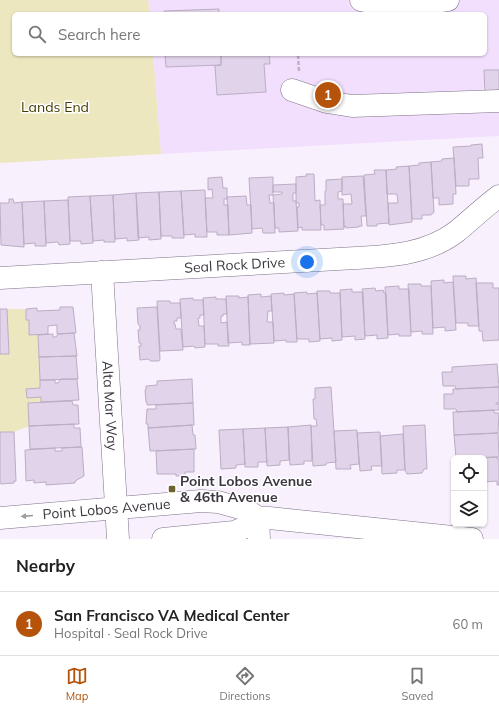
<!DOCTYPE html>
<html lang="en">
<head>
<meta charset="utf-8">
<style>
	:root { --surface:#fff; --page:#f2f2f2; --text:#222; --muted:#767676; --line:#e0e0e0; --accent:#b45309 }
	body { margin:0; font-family:Mulish,sans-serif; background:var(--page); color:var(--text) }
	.controls { position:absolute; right:12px; bottom:12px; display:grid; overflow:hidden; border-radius:6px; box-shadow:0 1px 3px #0004 }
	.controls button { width:36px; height:36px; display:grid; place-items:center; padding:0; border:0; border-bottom:1px solid var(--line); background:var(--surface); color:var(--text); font:20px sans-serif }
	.you { position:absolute; left:307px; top:262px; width:14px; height:14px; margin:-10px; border:3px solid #fff; border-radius:50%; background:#1a73e8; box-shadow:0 0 0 6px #1a73e833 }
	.badge { display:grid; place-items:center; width:26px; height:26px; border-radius:50%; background:var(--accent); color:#fff; font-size:13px; font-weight:700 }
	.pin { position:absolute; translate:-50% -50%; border:2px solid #fff; box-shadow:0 1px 4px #0006 }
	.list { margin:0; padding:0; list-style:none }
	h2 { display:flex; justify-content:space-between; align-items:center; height:52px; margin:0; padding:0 16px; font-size:17px }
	h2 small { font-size:13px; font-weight:400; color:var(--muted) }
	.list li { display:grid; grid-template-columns:26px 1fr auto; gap:12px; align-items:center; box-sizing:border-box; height:64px; padding:0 16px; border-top:1px solid var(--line) }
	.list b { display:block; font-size:15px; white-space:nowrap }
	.list p { margin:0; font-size:13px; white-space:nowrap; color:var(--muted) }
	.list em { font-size:13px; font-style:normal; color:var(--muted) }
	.icon { flex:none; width:22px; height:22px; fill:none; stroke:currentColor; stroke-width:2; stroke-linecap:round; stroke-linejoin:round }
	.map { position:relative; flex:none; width:499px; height:539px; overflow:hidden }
	.search { position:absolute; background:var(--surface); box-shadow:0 1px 3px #0004; left:12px; right:12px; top:12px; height:44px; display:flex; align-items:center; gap:10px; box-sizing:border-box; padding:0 14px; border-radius:6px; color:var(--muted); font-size:15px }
	.sheet { height:116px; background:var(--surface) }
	nav { display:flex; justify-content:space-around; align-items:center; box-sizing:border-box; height:56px; border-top:1px solid var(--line); background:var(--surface); font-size:11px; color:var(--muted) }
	nav a { display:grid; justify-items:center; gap:2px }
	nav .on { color:var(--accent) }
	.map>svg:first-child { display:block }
	.built { fill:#f2dffd }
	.green { fill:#ede7bf }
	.building { fill:#e1d4ea; stroke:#bbaec4 }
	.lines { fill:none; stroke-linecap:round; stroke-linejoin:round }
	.minor-casing { stroke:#7e7286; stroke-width:23 }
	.major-casing { stroke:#7e7286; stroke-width:23 }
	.path { stroke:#bbb3bf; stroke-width:2.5; stroke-dasharray:4 2; stroke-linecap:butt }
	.minor { stroke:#fff; stroke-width:22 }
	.major { stroke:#fff; stroke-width:22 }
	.oneway { fill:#9e9a9f }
	.poi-dot { fill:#6c6330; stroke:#fff; stroke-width:1.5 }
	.labels { text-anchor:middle; stroke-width:3; stroke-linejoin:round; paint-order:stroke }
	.park-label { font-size:14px; fill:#463d00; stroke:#fff }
	.street-label { font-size:14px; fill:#3c363f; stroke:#fff }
	.poi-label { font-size:14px; font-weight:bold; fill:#3c363f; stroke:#fff; text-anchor:start }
</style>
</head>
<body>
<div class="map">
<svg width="499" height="539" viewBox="0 0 499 539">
	<rect width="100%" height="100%" fill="#f9f0fe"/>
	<!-- built -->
	<path class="built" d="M 148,0 L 499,0 L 499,136 L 161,154 L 153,54 L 485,54 L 485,14 L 150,14 Z"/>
	<!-- green -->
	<path class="green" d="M 0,0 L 148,0 L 150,14 L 14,14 L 14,54 L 153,54 L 161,154 L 0,163 Z
		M 7,309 L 26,309 L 26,319 L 29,320 L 29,335 L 38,335 L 40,388 L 26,389 L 27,398 L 41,397 L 41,402 L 29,426 L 14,432 L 0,432 L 0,354 L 9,354 Z"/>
	<!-- building -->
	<path class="building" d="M 219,9 L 219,14 L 164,14 L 164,11 Z
		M 165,54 L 221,54 L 221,65 L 166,67 Z
		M 221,54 L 269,54 L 270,64 L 264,64 L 266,92 L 217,95 L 215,66 L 221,65 Z
		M 484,70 L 499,70 L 499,93 L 485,94 Z
		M 482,144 L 483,158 L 478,158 L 479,179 L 469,179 L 469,186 L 456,186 L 453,147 L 471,146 L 471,145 Z
		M 454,158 L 456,194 L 453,194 L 453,204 L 439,205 L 439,198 L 433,198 L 431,162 L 442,161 L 442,159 Z
		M 431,162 L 434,212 L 431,215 L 422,215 L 422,219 L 412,219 L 409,166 L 419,165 L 419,163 Z
		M 409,166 L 412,222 L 389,225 L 388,203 L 398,203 L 397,194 L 387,194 L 386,170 L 397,169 L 396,167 Z
		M 374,170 L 386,170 L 389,223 L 377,224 L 377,226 L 367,226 L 364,175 L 375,174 Z
		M 306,174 L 314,174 L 315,201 L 320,200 L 321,230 L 302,230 L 302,227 L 298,228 L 297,207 L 299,207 L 299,203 L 297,203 L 296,201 L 296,177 L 307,176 Z
		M 363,176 L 366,216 L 361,216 L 362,226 L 359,226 L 359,227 L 346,228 L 346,226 L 344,227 L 343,204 L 352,204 L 351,194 L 342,195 L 342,177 Z
		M 222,177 L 223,188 L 227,188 L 227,199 L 224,199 L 224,205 L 228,205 L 229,235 L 217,235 L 217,232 L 207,232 L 205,198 L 213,198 L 212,189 L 208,190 L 208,178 Z
		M 273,177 L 273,195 L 269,195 L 270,203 L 274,203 L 275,233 L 263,233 L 262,228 L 252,229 L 249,178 Z
		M 342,179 L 342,191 L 338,192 L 338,199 L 343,199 L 344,229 L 324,230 L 324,225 L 321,225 L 320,205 L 325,205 L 325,191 L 326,191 L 326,180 Z
		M 296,184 L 296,193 L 293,193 L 293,201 L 296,201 L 298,231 L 279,232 L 279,228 L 275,228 L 273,195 L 282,194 L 282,192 L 273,192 L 273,185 Z
		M 205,190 L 207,237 L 195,237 L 195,234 L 184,235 L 181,191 Z
		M 181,191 L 184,238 L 172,238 L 172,236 L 161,236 L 159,192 Z
		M 159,192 L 161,239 L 149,240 L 149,237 L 138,238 L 136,193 Z
		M 136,193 L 139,240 L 127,241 L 127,238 L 115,239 L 113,195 Z
		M 113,195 L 115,242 L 104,242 L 104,240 L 93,241 L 90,196 Z
		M 90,196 L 93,243 L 81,244 L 81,241 L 70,241 L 68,197 Z
		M 246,196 L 247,205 L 251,205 L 252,233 L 229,235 L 227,197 Z
		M 9,199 L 13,199 L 14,203 L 22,202 L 24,247 L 1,245 L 0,203 L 9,203 Z
		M 68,200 L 70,244 L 59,245 L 58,242 L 46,243 L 44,201 Z
		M 44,201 L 46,246 L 35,246 L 35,243 L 24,244 L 22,202 Z
		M 453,276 L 466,276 L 466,279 L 476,278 L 479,326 L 468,326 L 468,323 L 456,323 Z
		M 444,280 L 444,283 L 453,282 L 456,330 L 445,331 L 445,327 L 433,328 L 431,281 Z
		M 476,283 L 493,283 L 493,288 L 499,288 L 499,340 L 483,341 L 482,331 L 479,331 Z
		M 408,284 L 421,284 L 421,286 L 431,286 L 433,334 L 422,334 L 422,331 L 411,332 Z
		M 399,286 L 399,289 L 409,289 L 411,336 L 399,336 L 399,334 L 388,335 L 385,287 Z
		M 375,288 L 376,291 L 383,290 L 384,293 L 386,293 L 388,338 L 377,339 L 377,335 L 365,336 L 362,289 Z
		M 352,289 L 352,292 L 363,292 L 365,339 L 355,340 L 355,336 L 342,337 L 340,290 Z
		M 317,291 L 330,291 L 330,293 L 340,293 L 342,340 L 332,341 L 332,338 L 320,339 Z
		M 307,292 L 307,294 L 317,293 L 320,341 L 309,342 L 309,339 L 297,339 L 294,293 Z
		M 284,293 L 284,295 L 294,294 L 297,342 L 286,342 L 286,340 L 274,341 L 271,294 Z
		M 261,294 L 261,297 L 271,296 L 272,311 L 268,311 L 267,322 L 273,322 L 274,343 L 250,344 L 248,295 Z
		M 226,296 L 239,296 L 239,298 L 248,297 L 250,345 L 242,345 L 242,342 L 228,343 Z
		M 216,297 L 216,299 L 226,299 L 227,314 L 223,314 L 223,316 L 221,316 L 221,323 L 227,322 L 229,346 L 218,346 L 218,344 L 205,344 L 203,298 Z
		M 193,298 L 193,300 L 203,300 L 204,315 L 200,315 L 200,318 L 198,318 L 199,326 L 204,326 L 205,347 L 195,348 L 194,346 L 183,347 L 180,299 Z
		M 157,301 L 170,301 L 170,303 L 180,303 L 181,318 L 177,318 L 177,321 L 174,321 L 174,324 L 175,324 L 176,329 L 181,329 L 183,350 L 160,351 Z
		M 60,307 L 73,307 L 76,333 L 57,334 L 57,325 L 48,326 L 48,334 L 29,335 L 29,320 L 26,320 L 26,309 L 37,308 L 37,311 L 60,310 Z
		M 157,307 L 160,359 L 159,361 L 151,361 L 148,359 L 140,360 L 139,346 L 141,346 L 141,343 L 139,343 L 138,330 L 140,330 L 140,326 L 138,324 L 137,308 Z
		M 0,309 L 7,309 L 9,354 L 0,354 Z
		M 74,333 L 77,356 L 39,357 L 38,335 L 53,334 L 53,337 L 56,337 L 58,334 Z
		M 76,356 L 78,379 L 40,380 L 39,357 Z
		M 497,364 L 499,387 L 456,389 L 455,386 L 443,386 L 442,372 L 452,372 L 452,367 Z
		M 61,379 L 77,379 L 79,400 L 41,402 L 41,397 L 27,398 L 26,389 L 40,388 L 40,380 L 55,380 L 55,383 L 58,383 Z
		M 192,379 L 193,403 L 147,405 L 147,402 L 146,402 L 145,390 L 146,390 L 146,386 L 157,385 L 157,381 Z
		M 331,387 L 336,462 L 326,463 L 326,465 L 313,466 L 311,426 L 317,426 L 316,419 L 314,419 L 313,399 L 315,399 L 315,388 Z
		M 499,387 L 499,403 L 496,403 L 496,404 L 499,404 L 499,410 L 457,412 L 456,409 L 444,409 L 444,394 L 453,394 L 453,389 Z
		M 72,401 L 73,405 L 78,405 L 79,424 L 29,426 L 28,403 Z
		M 193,403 L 194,425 L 148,428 L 148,424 L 146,424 L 147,409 L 156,409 L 156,405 Z
		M 494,410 L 494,413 L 499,413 L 498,433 L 454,435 L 453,412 Z
		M 74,424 L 74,428 L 80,428 L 81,447 L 30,449 L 29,426 Z
		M 192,425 L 193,435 L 195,435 L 196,449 L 150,451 L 148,428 Z
		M 311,425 L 312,461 L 304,461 L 304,464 L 290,465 L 288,427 Z
		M 425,425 L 427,469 L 424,469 L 422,473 L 407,474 L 405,470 L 403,426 Z
		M 288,427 L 289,460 L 280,461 L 280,465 L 267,466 L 265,428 Z
		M 265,428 L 267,462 L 258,462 L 258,467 L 245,467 L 243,429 Z
		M 243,429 L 245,464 L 236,465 L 236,468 L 221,469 L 219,430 Z
		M 357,430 L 359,464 L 350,465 L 351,469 L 336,469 L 334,431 Z
		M 0,432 L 14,432 L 16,481 L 14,481 L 14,483 L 1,484 L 0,482 Z
		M 380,432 L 382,466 L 371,466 L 372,470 L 360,471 L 357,433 Z
		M 498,433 L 499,457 L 456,458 L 454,435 Z
		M 403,434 L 405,470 L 397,470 L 397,473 L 382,474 L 380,436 Z
		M 82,447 L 84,476 L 75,481 L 75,483 L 46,485 L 46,482 L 34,483 L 34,480 L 26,481 L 25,450 L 55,448 L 55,451 L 62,451 L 62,448 Z
		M 194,449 L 194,472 L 185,472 L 185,476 L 176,476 L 176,474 L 157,474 L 156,451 Z
		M 497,457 L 497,459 L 499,459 L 499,485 L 497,485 L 497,481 L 484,482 L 484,458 L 478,458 Z"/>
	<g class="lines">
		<defs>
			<g id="minor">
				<path d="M 361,0 C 385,6 423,5 448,0"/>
				<path d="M 292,90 L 327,102 L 352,106 L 499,101"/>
				<path id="s1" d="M 102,272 L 118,539"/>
				<path id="s2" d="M 0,278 L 356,258 C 391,256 427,254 456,232 C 471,220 484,207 499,196"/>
				<path d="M 258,518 L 259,539"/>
			</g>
			<g id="major">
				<path id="s3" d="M 0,518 L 201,501 L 218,502 L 247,510 L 258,518 L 269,518 L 472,539"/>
				<path d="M 163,539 L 234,532 L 248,526 L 258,518"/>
			</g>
		</defs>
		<!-- minor casing -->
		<use href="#minor" class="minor-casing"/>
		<!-- major casing -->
		<use href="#major" class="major-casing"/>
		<!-- path -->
		<path class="path" d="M 299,71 L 298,55 L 301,54"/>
		<!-- minor -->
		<use href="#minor" class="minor"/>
		<!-- major -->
		<use href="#major" class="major"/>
	</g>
	<!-- one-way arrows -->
	<defs><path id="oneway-solid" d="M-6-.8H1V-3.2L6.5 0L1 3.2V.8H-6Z"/></defs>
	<use class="oneway" href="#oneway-solid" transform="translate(27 516) rotate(175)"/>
	<!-- markers -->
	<rect class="poi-dot" x="168" y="485" width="8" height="8" rx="2"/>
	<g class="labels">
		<!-- park labels -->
		<g class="park-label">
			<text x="55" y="112">Lands End</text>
		</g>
		<!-- street labels -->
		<g class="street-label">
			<text dy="5" stroke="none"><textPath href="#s2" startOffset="235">Seal Rock Drive</textPath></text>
			<text dy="5" stroke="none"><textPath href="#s1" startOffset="134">Alta Mar Way</textPath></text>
			<text dy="5" stroke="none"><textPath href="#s3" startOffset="107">Point Lobos Avenue</textPath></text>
		</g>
		<!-- poi labels -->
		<g class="poi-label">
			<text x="180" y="486">Point Lobos Avenue<tspan x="180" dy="16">&amp; 46th Avenue</tspan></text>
		</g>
	</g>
</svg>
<div class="controls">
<button><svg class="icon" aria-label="locate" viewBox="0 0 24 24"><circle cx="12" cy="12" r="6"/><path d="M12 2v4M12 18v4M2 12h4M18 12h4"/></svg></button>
<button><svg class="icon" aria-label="layers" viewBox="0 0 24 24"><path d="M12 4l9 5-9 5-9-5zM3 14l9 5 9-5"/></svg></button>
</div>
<div class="you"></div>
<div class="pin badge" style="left:328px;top:95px">1</div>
<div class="search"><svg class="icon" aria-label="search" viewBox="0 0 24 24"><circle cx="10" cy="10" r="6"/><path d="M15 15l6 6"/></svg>Search here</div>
</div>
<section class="sheet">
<h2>Nearby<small></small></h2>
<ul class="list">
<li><span class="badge">1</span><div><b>San Francisco VA Medical Center</b><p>Hospital · Seal Rock Drive</p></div><em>60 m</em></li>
</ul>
</section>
<nav>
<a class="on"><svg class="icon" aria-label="map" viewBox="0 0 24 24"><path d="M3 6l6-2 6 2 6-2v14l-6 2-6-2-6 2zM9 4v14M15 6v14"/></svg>Map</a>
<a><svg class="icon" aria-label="directions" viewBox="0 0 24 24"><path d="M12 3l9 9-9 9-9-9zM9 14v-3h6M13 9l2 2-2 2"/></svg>Directions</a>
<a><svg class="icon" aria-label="saved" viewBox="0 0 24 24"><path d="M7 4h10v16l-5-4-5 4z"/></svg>Saved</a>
</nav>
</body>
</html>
